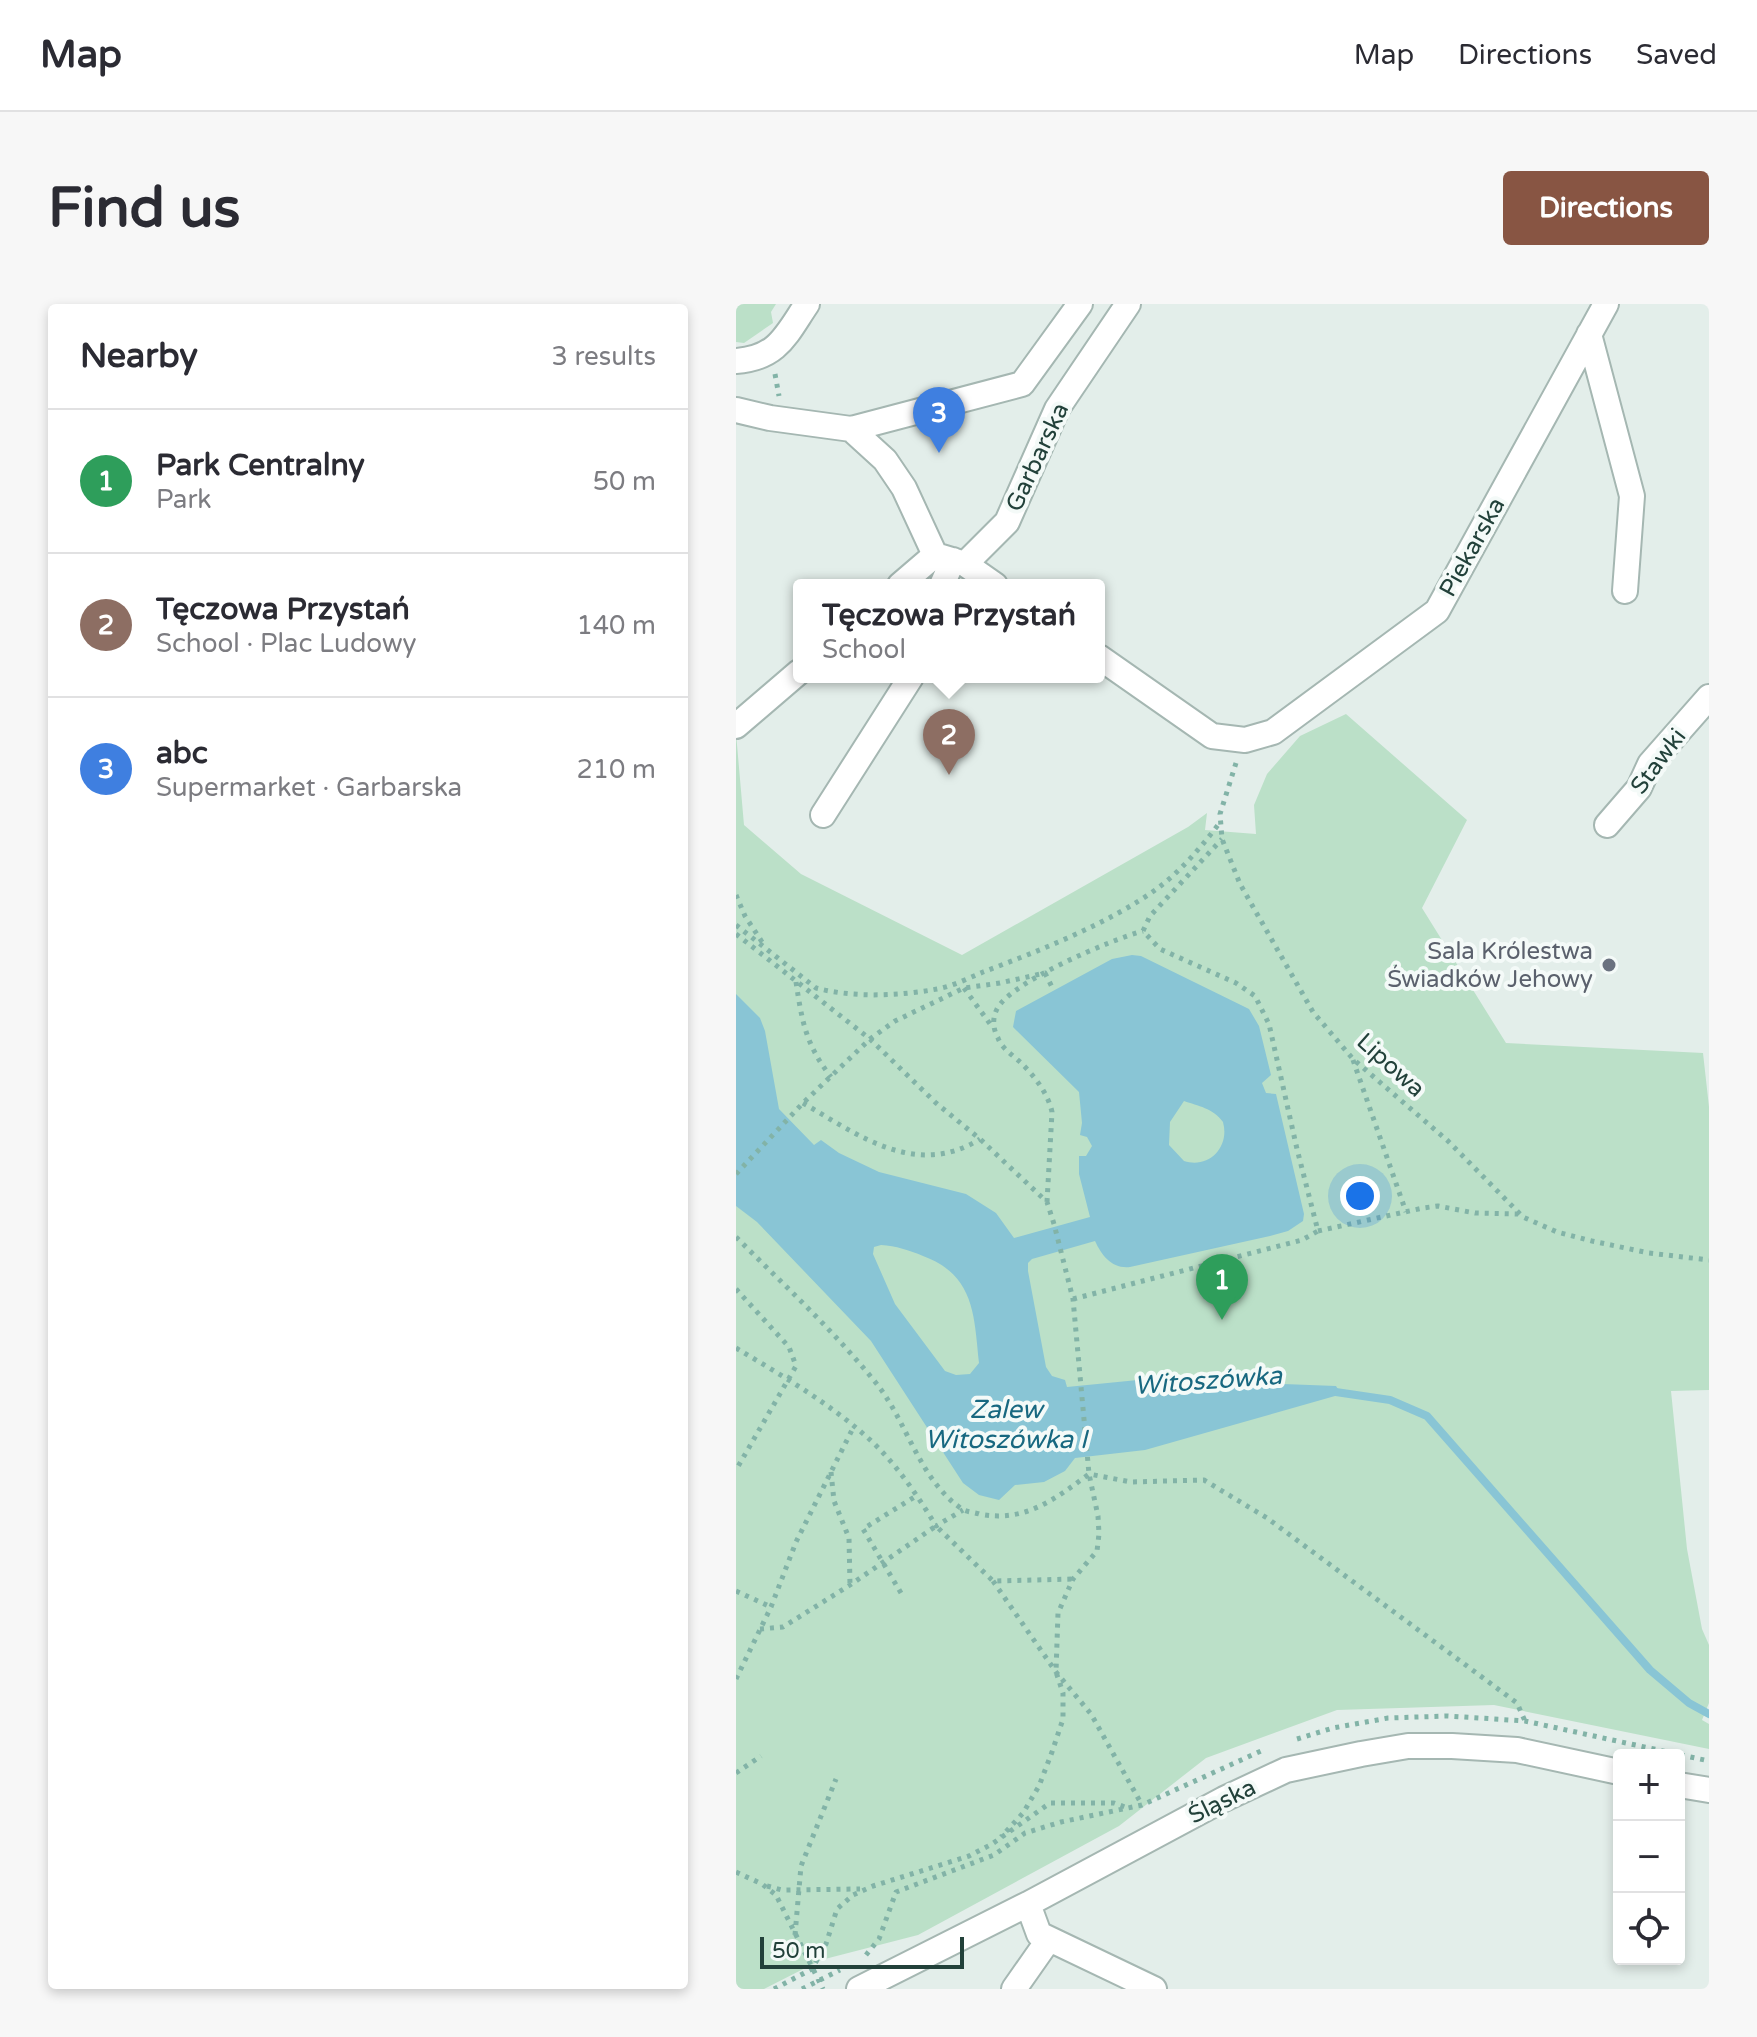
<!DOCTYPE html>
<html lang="en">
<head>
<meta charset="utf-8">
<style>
	:root { --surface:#fff; --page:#f7f7f7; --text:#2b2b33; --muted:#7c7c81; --line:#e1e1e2; --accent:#885543 }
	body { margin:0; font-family:"Varela Round",sans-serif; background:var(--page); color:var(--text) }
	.controls { position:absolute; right:24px; bottom:24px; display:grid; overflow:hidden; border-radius:8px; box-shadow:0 4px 12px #0003 }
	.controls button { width:72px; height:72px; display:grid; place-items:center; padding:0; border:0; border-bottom:2px solid var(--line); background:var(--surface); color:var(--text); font:40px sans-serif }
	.scale { position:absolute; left:24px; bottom:20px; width:204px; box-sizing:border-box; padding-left:8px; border:4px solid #22413a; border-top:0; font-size:22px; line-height:28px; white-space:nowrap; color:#22413a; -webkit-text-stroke:6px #f4faf8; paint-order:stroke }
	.you { position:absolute; left:624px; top:892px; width:28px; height:28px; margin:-20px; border:6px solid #fff; border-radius:50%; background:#1a73e8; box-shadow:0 0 0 12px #1a73e833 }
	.badge { display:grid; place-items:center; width:52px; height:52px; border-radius:50%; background:var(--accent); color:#fff; font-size:26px; font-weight:700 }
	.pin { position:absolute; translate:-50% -66px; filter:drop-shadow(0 2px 4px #0008) }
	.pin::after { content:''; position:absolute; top:42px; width:28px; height:24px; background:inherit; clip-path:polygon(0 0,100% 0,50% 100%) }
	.popup { position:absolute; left:57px; top:275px; width:312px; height:104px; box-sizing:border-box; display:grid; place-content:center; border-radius:8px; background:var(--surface); filter:drop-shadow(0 2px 6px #0005); font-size:26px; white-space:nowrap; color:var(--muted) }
	.popup b { font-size:30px; color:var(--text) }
	.popup::after { content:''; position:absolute; left:50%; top:100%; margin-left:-16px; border:16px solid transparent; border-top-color:var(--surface) }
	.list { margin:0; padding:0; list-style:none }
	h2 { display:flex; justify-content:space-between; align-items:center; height:104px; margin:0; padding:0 32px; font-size:34px }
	h2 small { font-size:26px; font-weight:400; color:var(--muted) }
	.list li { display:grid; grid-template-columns:52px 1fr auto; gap:24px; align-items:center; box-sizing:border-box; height:144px; padding:0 32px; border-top:2px solid var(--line) }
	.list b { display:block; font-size:30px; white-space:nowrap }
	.list p { margin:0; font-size:26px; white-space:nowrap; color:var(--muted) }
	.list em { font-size:26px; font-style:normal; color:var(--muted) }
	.icon { flex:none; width:44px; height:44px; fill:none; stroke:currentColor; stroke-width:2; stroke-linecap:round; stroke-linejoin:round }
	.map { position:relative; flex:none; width:973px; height:1685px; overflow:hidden; border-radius:8px }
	header { display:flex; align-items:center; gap:48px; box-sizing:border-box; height:112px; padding:0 40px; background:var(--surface); border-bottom:2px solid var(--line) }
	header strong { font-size:38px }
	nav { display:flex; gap:44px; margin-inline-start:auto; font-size:28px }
	.intro { display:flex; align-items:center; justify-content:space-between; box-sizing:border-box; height:192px; padding:0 48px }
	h1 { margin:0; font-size:56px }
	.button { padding:20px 36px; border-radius:8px; background:var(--accent); color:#fff; font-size:28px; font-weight:700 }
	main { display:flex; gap:48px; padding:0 48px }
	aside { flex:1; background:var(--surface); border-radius:8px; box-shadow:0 4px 12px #0003 }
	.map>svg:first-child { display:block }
	.green { fill:#bbe0c8 }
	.water { fill:#89c5d5; fill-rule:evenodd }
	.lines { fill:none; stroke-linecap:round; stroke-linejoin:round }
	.stream { stroke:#89c5d5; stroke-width:8 }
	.minor-casing { stroke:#a5b7b2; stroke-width:28 }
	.path { stroke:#82b3a7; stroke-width:5; stroke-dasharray:4 6; stroke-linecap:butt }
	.minor { stroke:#fff; stroke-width:24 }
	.worship-dot { fill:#6b7280; stroke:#f4faf8; stroke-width:3 }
	.labels { text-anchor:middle; stroke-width:8; stroke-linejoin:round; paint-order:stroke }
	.street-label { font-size:24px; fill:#22413a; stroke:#f4faf8 }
	.worship-label { font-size:24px; fill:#5b616d; stroke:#f4faf8; text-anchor:end }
	.water-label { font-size:26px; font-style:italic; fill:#186880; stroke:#f4faf8 }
</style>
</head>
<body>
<header>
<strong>Map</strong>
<nav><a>Map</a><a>Directions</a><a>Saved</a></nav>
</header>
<div class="intro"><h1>Find us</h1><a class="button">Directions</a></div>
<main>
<aside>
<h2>Nearby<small>3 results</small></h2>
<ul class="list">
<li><span class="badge" style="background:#2e9e5b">1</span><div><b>Park Centralny</b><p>Park</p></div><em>50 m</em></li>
<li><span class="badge" style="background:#8d6e63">2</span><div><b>Tęczowa Przystań</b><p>School · Plac Ludowy</p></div><em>140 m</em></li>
<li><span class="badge" style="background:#3f7fe0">3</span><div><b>abc</b><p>Supermarket · Garbarska</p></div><em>210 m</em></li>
</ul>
</aside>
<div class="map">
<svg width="973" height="1685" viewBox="0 0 973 1685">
	<rect width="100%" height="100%" fill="#e3eeea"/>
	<!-- green -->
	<path class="green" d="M 0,0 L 40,0 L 35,8 L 37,19 L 8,39 L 0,38 Z
		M 610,410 L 731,516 L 686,604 L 770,739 L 967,749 L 973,803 L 973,1086 L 935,1087 L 951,1245 L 966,1325 L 973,1341 L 973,1399 L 966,1416 L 973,1420 L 973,1445 L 758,1401 L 601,1406 L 470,1454 L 383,1522 L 182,1631 L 85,1656 L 28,1685 L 0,1685 L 0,429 L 8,521 L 65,570 L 226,651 L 452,523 L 471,509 L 469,526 L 520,530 L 518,501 L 531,470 L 564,432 Z"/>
	<!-- water -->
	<path class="water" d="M 396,651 L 405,652 L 513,705 L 523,722 L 535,771 L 526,779 L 530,789 L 540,790 L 568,910 L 567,917 L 552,927 L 534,932 L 394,963 C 376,965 366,952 359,937 L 296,955 L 292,959 L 292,967 L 310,1063 L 316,1072 L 329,1076 L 331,1083 L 412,1075 L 600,1082 L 603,1087 L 599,1092 L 409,1146 L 339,1154 L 329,1167 L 308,1178 L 279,1181 L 263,1196 L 243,1191 L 227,1179 L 135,1037 L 21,918 L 0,902 L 0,690 L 24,714 L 29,727 L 43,805 L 78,841 L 85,836 L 103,849 L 143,868 L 230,890 L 260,909 L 278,934 L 354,913 L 343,870 L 343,852 L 350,852 L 356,842 L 351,833 L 344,831 L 346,819 L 343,788 L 277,723 L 280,707 L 376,655 ZM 448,797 C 462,802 477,804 487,818 C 494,843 473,865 448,857 L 433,841 L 434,818 ZM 145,941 C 160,942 173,946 187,952 C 239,971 238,1012 243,1059 L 234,1070 L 220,1071 L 209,1067 L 159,1000 L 137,950 L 138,943 Z"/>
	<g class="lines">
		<!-- stream -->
		<path class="stream" d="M 593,1087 L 654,1096 L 691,1112 L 914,1366 L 953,1399 L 973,1410"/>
		<defs>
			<path id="minor" d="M 853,30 L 896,192 L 889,287
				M 0,57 C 42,54 50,31 71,0
				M 0,106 L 34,114 L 115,125 L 149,156 L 168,184 L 199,251 L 229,260 L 259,281
				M 115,125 L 286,80 L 344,0
				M 229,260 L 271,218 L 321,105 L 392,0
				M 164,281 L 199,251
				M 206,281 L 217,256
				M 363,353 L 476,432 L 509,436 L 537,428 L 701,307 L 870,0
				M 0,422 L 63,368
				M 87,511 L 175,373
				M 871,521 L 903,484 L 914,460 L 973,393
				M 943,1481 L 973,1486
				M 292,1600 L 303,1630 L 418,1685
				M 123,1685 L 292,1600 L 488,1495 L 550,1466 L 625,1450 L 672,1442 L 716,1442 L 781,1446 L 883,1468
				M 278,1685 L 313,1635"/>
		</defs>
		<!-- minor casing -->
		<use href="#minor" class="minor-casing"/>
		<!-- path -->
		<path class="path" d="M 39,70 L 43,92
			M 500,459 L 484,510 L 486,535 L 504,580 L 577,708 L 617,755 L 712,837 L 787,913 L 821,928 L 856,937 L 913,949 L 973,956
			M 0,591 L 9,612 L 28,641
			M 0,621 L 80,684 C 118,694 164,692 201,685 C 217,682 233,674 247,668 C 303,647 374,619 422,584 C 446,566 467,541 485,517
			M 0,630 L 134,735 L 200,799 L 244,835 L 311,898 L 318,920 L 337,995 L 353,1170 L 362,1212 L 363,1230 L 361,1247 L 337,1275 L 322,1309 L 320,1368 L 327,1389 L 327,1415 L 316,1448 L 303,1482 L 287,1509 L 265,1533
			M 60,678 C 66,718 70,741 95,773
			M 228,684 L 257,724
			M 617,756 L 670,908
			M 67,799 C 122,831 180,875 244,835
			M 0,870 L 67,799 L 134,735 L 159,717 L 228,684 L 264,679 L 309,669 L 316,683
			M 311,898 L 316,808 C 312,789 297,770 283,757 C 275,750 265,743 262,734 C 257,725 256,715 261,705 C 274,678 377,635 407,627
			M 582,927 L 687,904 L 702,902 L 739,909 L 782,910
			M 0,933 C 48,981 98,1027 140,1079 C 171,1117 183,1176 226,1205 C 230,1208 237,1208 243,1210 C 289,1219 319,1195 353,1170 L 395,1178 L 468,1176 L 531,1214 L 781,1399 L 789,1417
			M 0,985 L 53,1043 L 60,1062 L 0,1166
			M 337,995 L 566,936 L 582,927 L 561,845 L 533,720 L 519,692 L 500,679 L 424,645 L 407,627 L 414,612 L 486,535
			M 0,1044 C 45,1071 93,1099 132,1134 C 159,1158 182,1192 200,1222 L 227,1206
			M 95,1168 L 98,1197 L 113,1234 L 114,1281
			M 257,1277 L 320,1368 L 355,1410 L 406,1501
			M 0,1287 L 35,1303
			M 165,1289 L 127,1225 L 180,1192
			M 24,1325 L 47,1323 L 114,1281 L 200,1222 L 257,1277 L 337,1275
			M 0,1375 L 35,1303 L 60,1238 L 118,1122
			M 561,1435 L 597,1424 L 652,1414 L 712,1412 L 789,1417 L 973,1457
			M 0,1469 L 25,1452
			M 0,1568 L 26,1580 L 40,1591 L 87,1685
			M 31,1582 L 46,1586 L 124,1585
			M 59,1631 L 65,1562 L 100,1475
			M 130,1651 L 143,1635 L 160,1588 L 258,1551 L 289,1529 L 325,1518 L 406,1501 L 525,1447
			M 38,1685 L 76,1665 L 90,1640 L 101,1605 L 117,1591 L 137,1582 L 233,1552 L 256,1540 L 314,1499 L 378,1499 L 389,1503
			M 66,1685 L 104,1666"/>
		<!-- minor -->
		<use href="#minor" class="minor"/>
	</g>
	<!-- markers -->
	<circle class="worship-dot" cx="873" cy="661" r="8"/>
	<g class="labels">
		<!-- street labels -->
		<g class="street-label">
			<text transform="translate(301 153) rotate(-65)" y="8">Garbarska</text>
			<text transform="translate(736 243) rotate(-61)" y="8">Piekarska</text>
			<text transform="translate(922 457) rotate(-53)" y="8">Stawki</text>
			<text transform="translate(655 761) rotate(42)" y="8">Lipowa</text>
			<text transform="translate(486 1497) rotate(-26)" y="8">Śląska</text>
		</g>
		<!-- worship labels -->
		<g class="worship-label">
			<text x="857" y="655">Sala Królestwa<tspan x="857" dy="28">Świadków Jehowy</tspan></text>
		</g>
		<!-- water labels -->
		<g class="water-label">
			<text transform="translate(472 1076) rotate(-4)" y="9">Witoszówka</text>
			<text x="270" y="1114">Zalew<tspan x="270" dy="30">Witoszówka I</tspan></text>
		</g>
	</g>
</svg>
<div class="controls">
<button>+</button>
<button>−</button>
<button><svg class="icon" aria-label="locate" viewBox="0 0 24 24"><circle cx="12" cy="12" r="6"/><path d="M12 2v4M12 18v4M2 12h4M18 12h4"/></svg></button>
</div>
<div class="scale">50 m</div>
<div class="you"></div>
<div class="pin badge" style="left:486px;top:1016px;background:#2e9e5b">1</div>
<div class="pin badge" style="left:213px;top:471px;background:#8d6e63">2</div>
<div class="popup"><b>Tęczowa Przystań</b>School</div>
<div class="pin badge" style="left:203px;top:149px;background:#3f7fe0">3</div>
</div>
</main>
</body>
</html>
